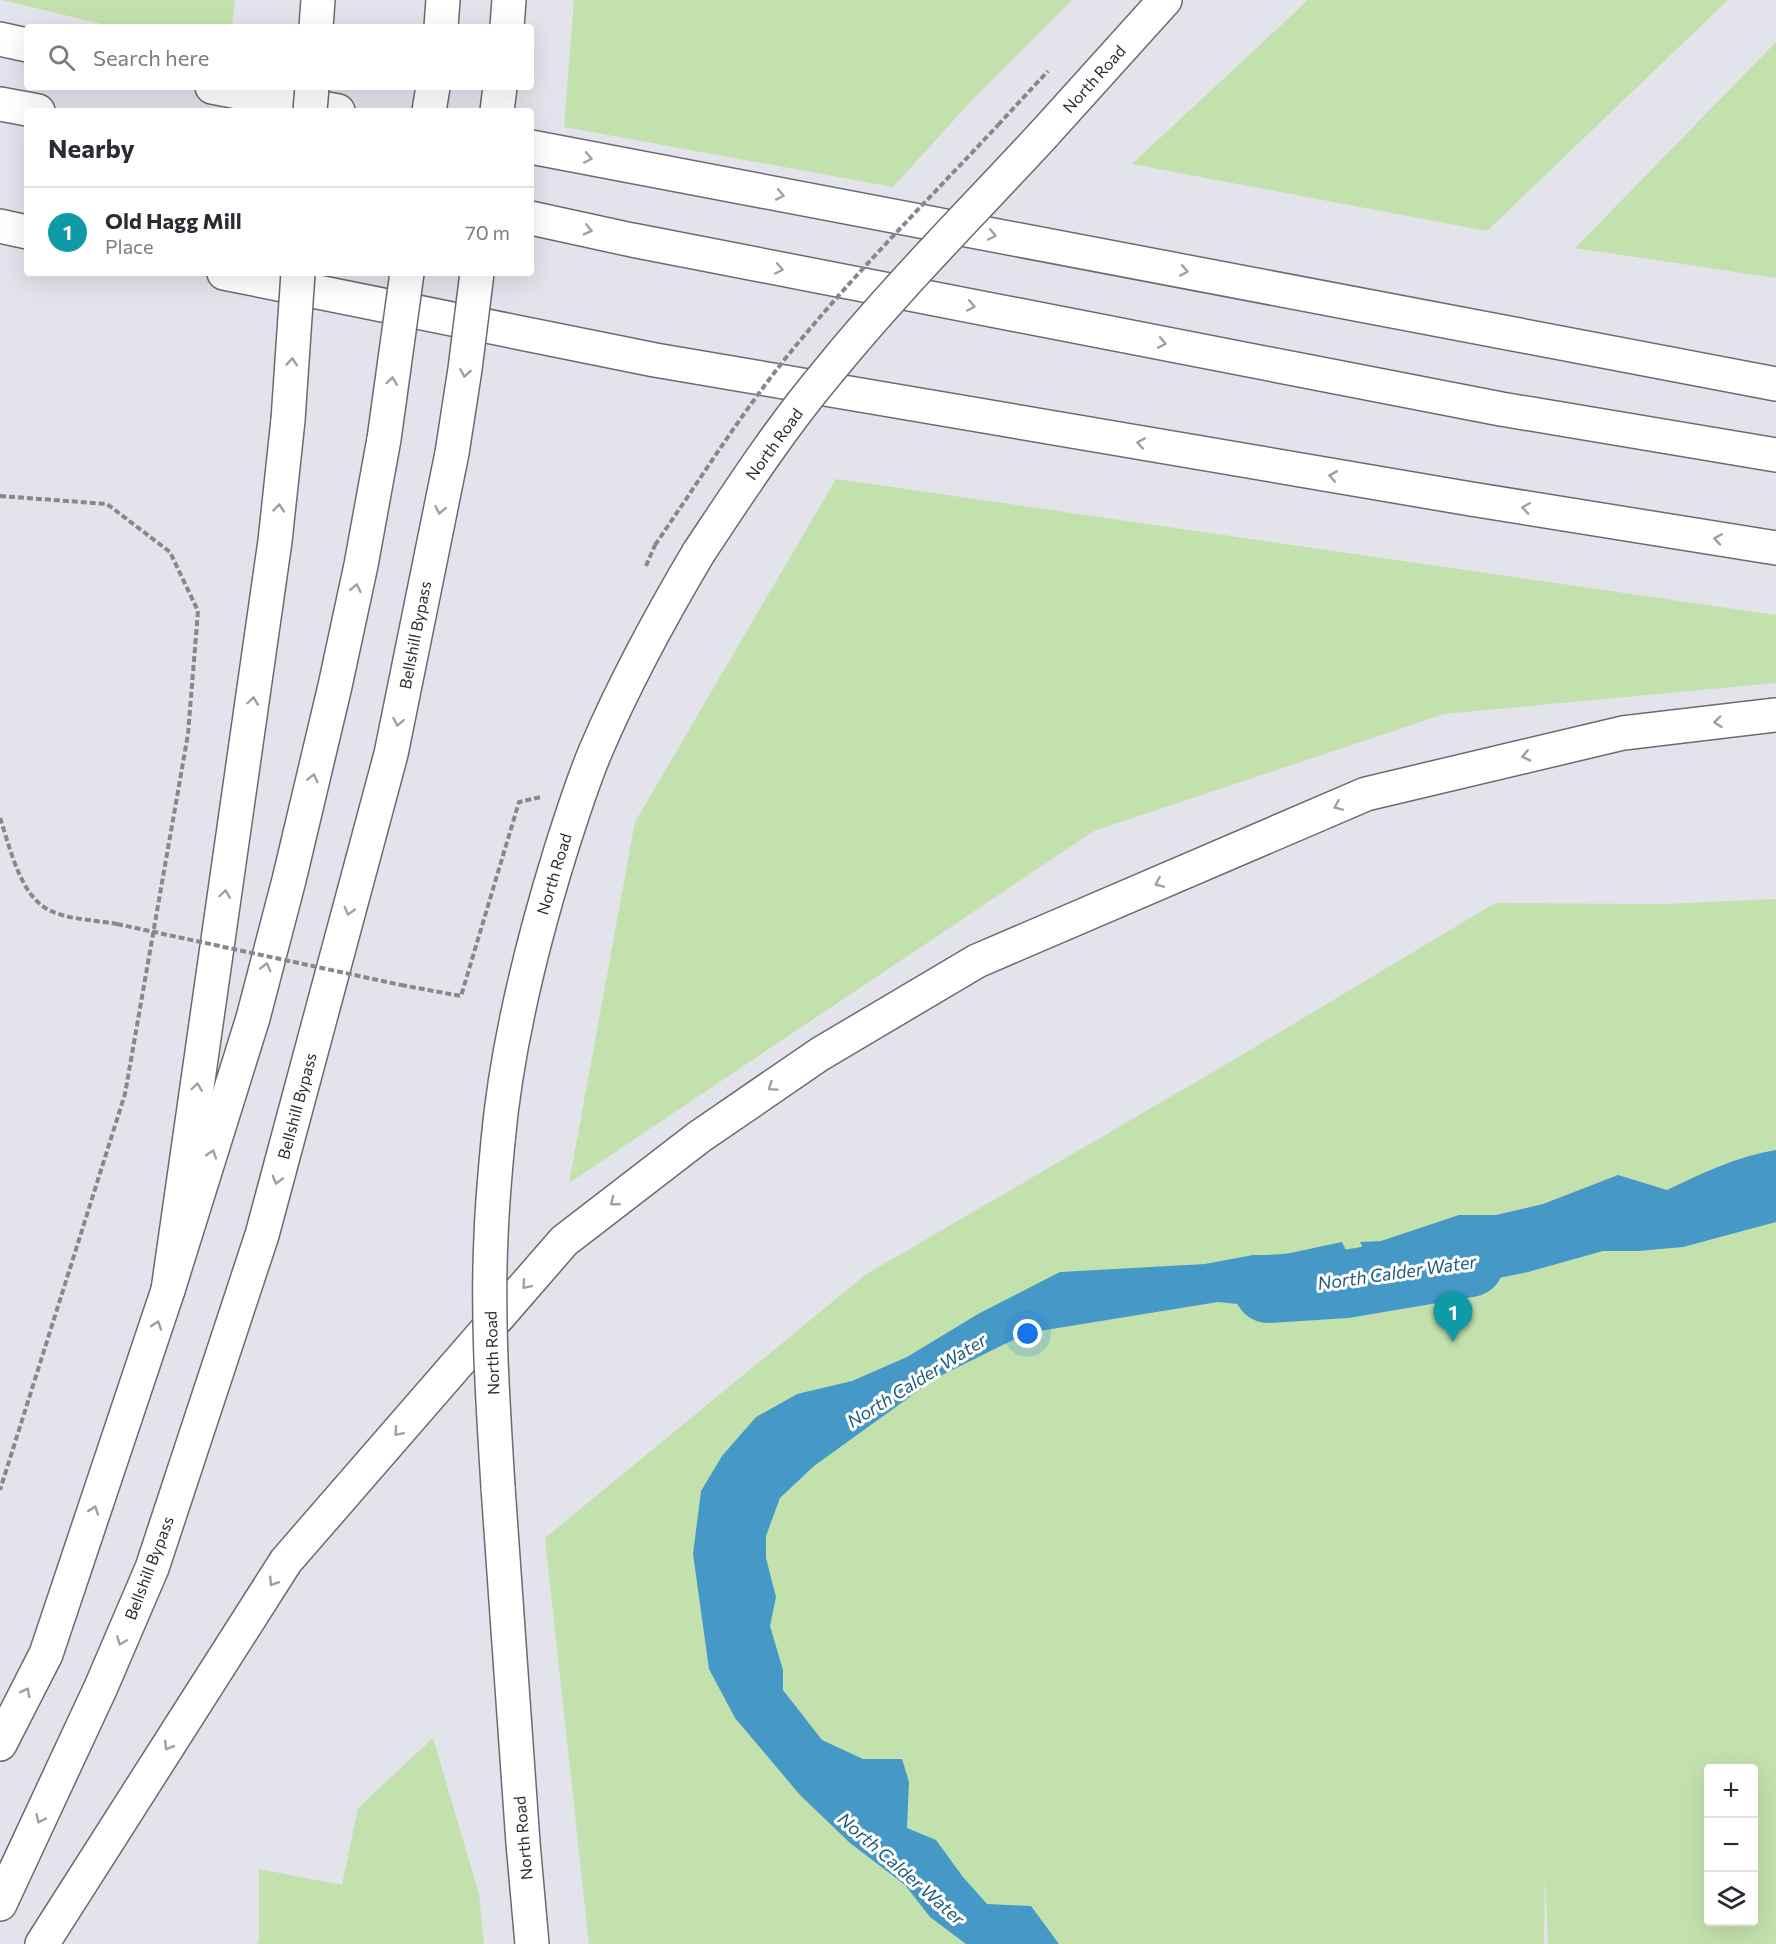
<!DOCTYPE html>
<html lang="en">
<head>
<meta charset="utf-8">
<style>
	:root { --surface:#fff; --page:#f7f7f7; --text:#2b2b33; --muted:#7c7c81; --line:#e1e1e2; --accent:#0b8043 }
	body { margin:0; font-family:Commissioner,sans-serif; background:var(--page); color:var(--text) }
	.controls { position:absolute; right:18px; bottom:18px; display:grid; overflow:hidden; border-radius:6px; box-shadow:0 6px 24px #0002 }
	.controls button { width:54px; height:54px; display:grid; place-items:center; padding:0; border:0; border-bottom:2px solid var(--line); background:var(--surface); color:var(--text); font:30px sans-serif }
	.you { position:absolute; left:1028px; top:1334px; width:21px; height:21px; margin:-15px; border:4px solid #fff; border-radius:50%; background:#1a73e8; box-shadow:0 0 0 9px #1a73e833 }
	.badge { display:grid; place-items:center; width:39px; height:39px; border-radius:50%; background:var(--accent); color:#fff; font-size:20px; font-weight:700 }
	.pin { position:absolute; translate:-50% -50px; filter:drop-shadow(0 2px 3px #0008) }
	.pin::after { content:''; position:absolute; top:32px; width:21px; height:18px; background:inherit; clip-path:polygon(0 0,100% 0,50% 100%) }
	.list { margin:0; padding:0; list-style:none }
	h2 { display:flex; justify-content:space-between; align-items:center; height:78px; margin:0; padding:0 24px; font-size:26px }
	h2 small { font-size:20px; font-weight:400; color:var(--muted) }
	.list li { display:grid; grid-template-columns:39px 1fr auto; gap:18px; align-items:center; box-sizing:border-box; height:90px; padding:0 24px; border-top:2px solid var(--line) }
	.list b { display:block; font-size:22px; white-space:nowrap }
	.list p { margin:0; font-size:20px; white-space:nowrap; color:var(--muted) }
	.list em { font-size:20px; font-style:normal; color:var(--muted) }
	.icon { flex:none; width:33px; height:33px; fill:none; stroke:currentColor; stroke-width:2; stroke-linecap:round; stroke-linejoin:round }
	.map { position:relative; flex:none; width:1776px; height:1944px; overflow:hidden }
	.search { position:absolute; background:var(--surface); box-shadow:0 6px 24px #0002; left:24px; top:24px; width:510px; height:66px; display:flex; align-items:center; gap:15px; box-sizing:border-box; padding:0 21px; border-radius:6px; color:var(--muted); font-size:22px }
	.panel { position:absolute; background:var(--surface); box-shadow:0 6px 24px #0002; left:24px; top:108px; width:510px; height:168px; border-radius:6px }
	.map>svg:first-child { display:block }
	.green { fill:#c3e1ad; fill-rule:evenodd }
	.water { fill:#4699c7 }
	.lines { fill:none; stroke-linecap:round; stroke-linejoin:round }
	.river { stroke:#4699c7; stroke-width:68 }
	.secondary-casing { stroke:#6b6a72; stroke-width:36 }
	.trunk-casing { stroke:#6b6a72; stroke-width:36 }
	.motorway-casing { stroke:#6b6a72; stroke-width:36 }
	.path { stroke:#87878d; stroke-width:4; stroke-dasharray:6 3; stroke-linecap:butt }
	.secondary { stroke:#fff; stroke-width:33 }
	.trunk { stroke:#fff; stroke-width:33 }
	.motorway { stroke:#fff; stroke-width:33 }
	.secondary-bridge-casing { stroke:#6b6a72; stroke-width:36; stroke-linecap:butt }
	.trunk-bridge-casing { stroke:#6b6a72; stroke-width:36; stroke-linecap:butt }
	.motorway-bridge-casing { stroke:#6b6a72; stroke-width:36; stroke-linecap:butt }
	.path-bridge { stroke:#87878d; stroke-width:4; stroke-dasharray:6 3; stroke-linecap:butt }
	.secondary-bridge { stroke:#fff; stroke-width:33 }
	.trunk-bridge { stroke:#fff; stroke-width:33 }
	.motorway-bridge { stroke:#fff; stroke-width:33 }
	.oneway { stroke:#a0a0a2 }
	.labels { text-anchor:middle; stroke-width:6; stroke-linejoin:round; paint-order:stroke }
	.street-label { font-size:16px; fill:#2d2c30; stroke:#fff }
	.water-label { font-size:18px; font-style:italic; fill:#1b5a7a; stroke:#fff }
</style>
</head>
<body>
<div class="map">
<svg width="1776" height="1944" viewBox="0 0 1776 1944">
	<rect width="100%" height="100%" fill="#e3e3ec"/>
	<!-- green -->
	<path class="green" d="M 2,0 L 235,0 L 232,27 L 114,27 Z
		M 574,0 L 1072,0 L 973,99 L 893,187 L 564,127 Z
		M 1308,0 L 1728,0 L 1487,231 L 1132,164 Z
		M 1776,42 L 1776,278 L 1575,248 Z
		M 836,479 L 1776,615 L 1776,683 L 1444,714 L 1094,831 L 569,1183 L 635,822 Z
		M 1776,899 L 1776,1944 L 1548,1944 L 1545,1875 L 1544,1944 L 589,1944 L 545,1538 L 865,1275 L 1230,1062 L 1495,903 L 1665,904 ZM 1708,1768 L 1754,1768 L 1754,1922 L 1708,1922 Z
		M 433,1738 L 479,1894 L 484,1944 L 257,1944 L 259,1941 L 259,1869 L 342,1885 L 358,1808 Z"/>
	<!-- water -->
	<path class="water" d="M 1776,1150 L 1776,1222 L 1683,1247 L 1638,1251 L 1603,1251 L 1528,1272 L 1464,1285 L 1390,1303 L 1360,1242 L 1381,1241 L 1459,1215 L 1496,1215 L 1543,1204 L 1618,1175 L 1667,1190 C 1702,1173 1738,1156 1776,1150 Z
		M 1342,1242 L 1373,1306 L 1323,1298 L 1274,1308 L 1218,1302 L 1027,1333 L 936,1378 L 814,1466 L 780,1498 L 766,1536 L 766,1558 L 776,1597 L 770,1626 L 783,1670 L 783,1690 L 822,1740 L 863,1759 L 902,1759 L 909,1782 L 907,1828 L 936,1840 L 963,1877 L 987,1904 L 1031,1906 L 1059,1944 L 966,1944 L 930,1917 L 905,1885 L 850,1843 L 800,1795 L 735,1718 L 709,1669 L 693,1554 L 701,1491 L 722,1456 L 756,1417 L 797,1394 L 852,1381 L 907,1357 L 978,1314 L 1060,1272 L 1205,1264 L 1253,1255 L 1281,1255 Z"/>
	<g class="lines">
		<!-- river -->
		<path class="river" d="M 1268,1289 L 1346,1284 L 1470,1263"/>
		<defs>
			<path id="secondary" d="M 1044,134 L 1165,0
				M 498,1141 C 507,1043 531,947 560,853 C 571,818 582,783 596,750 C 625,682 661,616 699,552
				M 498,1487 L 523,1843 L 532,1944"/>
			<path id="trunk" d="M 441,27 L 443,0
				M 507,27 L 509,0
				M 429,111 L 433,87
				M 497,111 L 500,87
				M 0,1744 L 46,1654 L 168,1290 L 253,1018 L 289,880 L 335,686 L 361,565 L 384,439
				M 0,1904 L 101,1687 L 152,1568 L 262,1235 L 391,754 L 452,453"/>
			<path id="motorway" d="M 316,27 L 318,0
				M 0,39 L 27,45
				M 212,87 L 338,111
				M 0,104 L 38,111
				M 531,147 L 1776,384
				M 531,218 L 632,240 L 1501,409 L 1776,455
				M 0,226 L 27,232
				M 224,273 L 655,360 L 1471,499 L 1776,548
				M 168,1290 L 275,541 L 288,420
				M 42,1944 L 286,1561 L 564,1241 L 699,1137 L 820,1054 L 977,961 L 1366,794 L 1623,733 L 1776,715"/>
		</defs>
		<!-- secondary casing -->
		<use href="#secondary" class="secondary-casing"/>
		<!-- trunk casing -->
		<use href="#trunk" class="trunk-casing"/>
		<!-- motorway casing -->
		<use href="#motorway" class="motorway-casing"/>
		<!-- path -->
		<path class="path" d="M 998,125 L 1048,71
			M 0,496 L 107,504 L 170,552 L 198,611 L 188,734 L 125,1094 L 0,1490
			M 646,566 L 655,545
			M 0,818 C 10,847 20,896 49,910 C 69,920 96,920 117,924
			M 401,985 L 461,996 L 519,802 L 541,797"/>
		<!-- secondary -->
		<use href="#secondary" class="secondary"/>
		<!-- trunk -->
		<use href="#trunk" class="trunk"/>
		<!-- motorway -->
		<use href="#motorway" class="motorway"/>
		<defs>
			<path id="secondary-bridge" d="M 699,552 C 739,492 779,430 826,374 C 894,290 971,213 1044,134
				M 498,1141 C 495,1173 492,1205 491,1237 C 487,1320 493,1404 498,1487"/>
			<path id="trunk-bridge" d="M 384,439 L 407,273
				M 452,453 L 465,369 L 477,273"/>
			<path id="motorway-bridge" d="M 310,111 L 312,87
				M 288,420 L 298,273"/>
		</defs>
		<!-- secondary-bridge casing -->
		<use href="#secondary-bridge" class="secondary-bridge-casing"/>
		<!-- trunk-bridge casing -->
		<use href="#trunk-bridge" class="trunk-bridge-casing"/>
		<!-- motorway-bridge casing -->
		<use href="#motorway-bridge" class="motorway-bridge-casing"/>
		<!-- path-bridge -->
		<path class="path-bridge" d="M 655,545 C 699,481 740,415 789,354 C 854,274 927,201 998,125
			M 117,924 L 401,985"/>
		<!-- secondary-bridge -->
		<use href="#secondary-bridge" class="secondary-bridge"/>
		<!-- trunk-bridge -->
		<use href="#trunk-bridge" class="trunk-bridge"/>
		<!-- motorway-bridge -->
		<use href="#motorway-bridge" class="motorway-bridge"/>
	</g>
	<!-- one-way arrows -->
	<defs><path id="oneway-chevron" d="M-2-3.5L2.5 0L-2 3.5" fill="none" stroke-width="1.6" stroke-linecap="round" stroke-linejoin="round" transform="scale(1.5)"/></defs>
	<g class="oneway">
		<use href="#oneway-chevron" transform="translate(588 158) rotate(11)"/>
		<use href="#oneway-chevron" transform="translate(780 195) rotate(11)"/>
		<use href="#oneway-chevron" transform="translate(588 230) rotate(13)"/>
		<use href="#oneway-chevron" transform="translate(992 235) rotate(11)"/>
		<use href="#oneway-chevron" transform="translate(779 269) rotate(11)"/>
		<use href="#oneway-chevron" transform="translate(1184 271) rotate(11)"/>
		<use href="#oneway-chevron" transform="translate(971 306) rotate(11)"/>
		<use href="#oneway-chevron" transform="translate(1162 343) rotate(11)"/>
		<use href="#oneway-chevron" transform="translate(292 362) rotate(-86)"/>
		<use href="#oneway-chevron" transform="translate(465 373) rotate(99)"/>
		<use href="#oneway-chevron" transform="translate(392 381) rotate(-82)"/>
		<use href="#oneway-chevron" transform="translate(1141 443) rotate(-170)"/>
		<use href="#oneway-chevron" transform="translate(1333 476) rotate(-170)"/>
		<use href="#oneway-chevron" transform="translate(279 508) rotate(-84)"/>
		<use href="#oneway-chevron" transform="translate(1526 508) rotate(-171)"/>
		<use href="#oneway-chevron" transform="translate(440 510) rotate(101)"/>
		<use href="#oneway-chevron" transform="translate(1718 539) rotate(-171)"/>
		<use href="#oneway-chevron" transform="translate(356 588) rotate(-78)"/>
		<use href="#oneway-chevron" transform="translate(253 701) rotate(-82)"/>
		<use href="#oneway-chevron" transform="translate(398 722) rotate(101)"/>
		<use href="#oneway-chevron" transform="translate(1718 722) rotate(173)"/>
		<use href="#oneway-chevron" transform="translate(1526 756) rotate(167)"/>
		<use href="#oneway-chevron" transform="translate(313 778) rotate(-77)"/>
		<use href="#oneway-chevron" transform="translate(1338 806) rotate(157)"/>
		<use href="#oneway-chevron" transform="translate(1159 883) rotate(157)"/>
		<use href="#oneway-chevron" transform="translate(225 894) rotate(-82)"/>
		<use href="#oneway-chevron" transform="translate(349 911) rotate(105)"/>
		<use href="#oneway-chevron" transform="translate(266 967) rotate(-75)"/>
		<use href="#oneway-chevron" transform="translate(197 1087) rotate(-82)"/>
		<use href="#oneway-chevron" transform="translate(772 1087) rotate(146)"/>
		<use href="#oneway-chevron" transform="translate(212 1154) rotate(-72)"/>
		<use href="#oneway-chevron" transform="translate(277 1180) rotate(105)"/>
		<use href="#oneway-chevron" transform="translate(614 1202) rotate(142)"/>
		<use href="#oneway-chevron" transform="translate(526 1285) rotate(131)"/>
		<use href="#oneway-chevron" transform="translate(157 1325) rotate(-71)"/>
		<use href="#oneway-chevron" transform="translate(398 1432) rotate(131)"/>
		<use href="#oneway-chevron" transform="translate(94 1510) rotate(-71)"/>
		<use href="#oneway-chevron" transform="translate(273 1582) rotate(122)"/>
		<use href="#oneway-chevron" transform="translate(121 1641) rotate(113)"/>
		<use href="#oneway-chevron" transform="translate(26 1692) rotate(-63)"/>
		<use href="#oneway-chevron" transform="translate(168 1746) rotate(122)"/>
		<use href="#oneway-chevron" transform="translate(40 1819) rotate(115)"/>
	</g>
	<g class="labels">
		<!-- street labels -->
		<g class="street-label">
			<text transform="translate(1094 79) rotate(-48)" y="6">North Road</text>
			<text transform="translate(774 444) rotate(-54)" y="6">North Road</text>
			<text transform="translate(415 635) rotate(-79)" y="6">Bellshill Bypass</text>
			<text transform="translate(554 874) rotate(-73)" y="6">North Road</text>
			<text transform="translate(297 1106) rotate(-75)" y="6">Bellshill Bypass</text>
			<text transform="translate(492 1353) rotate(-92)" y="6">North Road</text>
			<text transform="translate(149 1568) rotate(-69)" y="6">Bellshill Bypass</text>
			<text transform="translate(523 1838) rotate(-95)" y="6">North Road</text>
		</g>
		<!-- water labels -->
		<g class="water-label">
			<text transform="translate(1397 1273) rotate(-8)" y="6">North Calder Water</text>
			<text transform="translate(917 1381) rotate(-32)" y="6">North Calder Water</text>
			<text transform="translate(901 1869) rotate(41)" y="6">North Calder Water</text>
		</g>
	</g>
</svg>
<div class="controls">
<button>+</button>
<button>−</button>
<button><svg class="icon" aria-label="layers" viewBox="0 0 24 24"><path d="M12 4l9 5-9 5-9-5zM3 14l9 5 9-5"/></svg></button>
</div>
<div class="you"></div>
<div class="pin badge" style="left:1453px;top:1342px;background:#0f9aa8">1</div>
<div class="search"><svg class="icon" aria-label="search" viewBox="0 0 24 24"><circle cx="10" cy="10" r="6"/><path d="M15 15l6 6"/></svg>Search here</div>
<section class="panel">
<h2>Nearby<small></small></h2>
<ul class="list">
<li><span class="badge" style="background:#0f9aa8">1</span><div><b>Old Hagg Mill</b><p>Place</p></div><em>70 m</em></li>
</ul>
</section>
</div>
</body>
</html>
